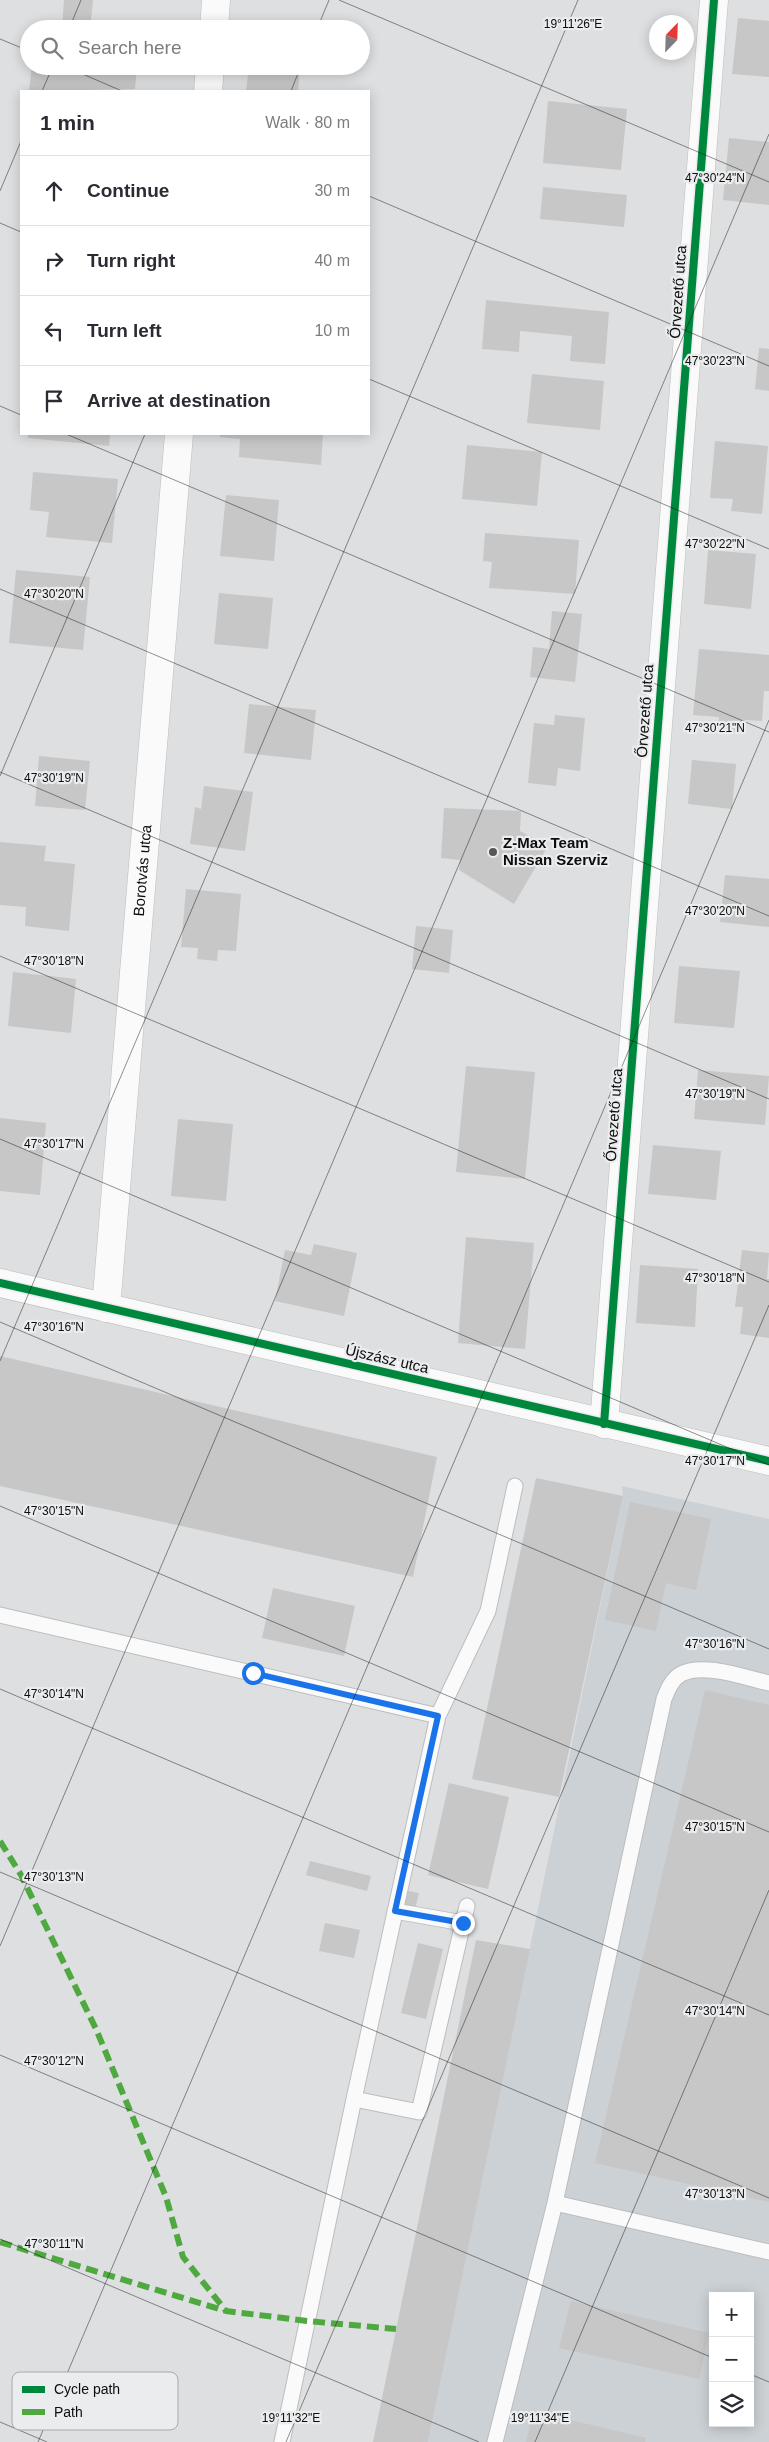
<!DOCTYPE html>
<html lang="en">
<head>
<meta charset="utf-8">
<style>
	:root { --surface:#fff; --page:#f7f7f7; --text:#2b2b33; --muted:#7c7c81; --line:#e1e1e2 }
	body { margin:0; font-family:Helvetica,sans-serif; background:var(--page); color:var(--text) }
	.controls { position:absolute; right:15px; bottom:15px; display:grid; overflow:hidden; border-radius:0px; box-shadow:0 2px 12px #0003 }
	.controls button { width:45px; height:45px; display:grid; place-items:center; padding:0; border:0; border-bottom:1px solid var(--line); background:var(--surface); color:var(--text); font:25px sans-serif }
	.compass { position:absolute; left:649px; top:15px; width:45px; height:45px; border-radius:50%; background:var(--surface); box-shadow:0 2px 12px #0003; rotate:23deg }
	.stop { position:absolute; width:15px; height:15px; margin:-11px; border:4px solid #1a73e8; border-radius:50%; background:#fff }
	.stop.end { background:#1a73e8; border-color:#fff; box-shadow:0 1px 5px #0008 }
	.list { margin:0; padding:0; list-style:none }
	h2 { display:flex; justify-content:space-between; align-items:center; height:65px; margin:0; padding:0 20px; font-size:21px }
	h2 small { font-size:16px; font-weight:400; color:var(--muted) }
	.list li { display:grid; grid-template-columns:32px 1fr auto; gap:15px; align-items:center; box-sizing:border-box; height:70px; padding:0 20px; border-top:1px solid var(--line) }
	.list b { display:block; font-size:19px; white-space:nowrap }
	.list em { font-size:16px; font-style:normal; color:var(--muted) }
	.icon { flex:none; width:28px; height:28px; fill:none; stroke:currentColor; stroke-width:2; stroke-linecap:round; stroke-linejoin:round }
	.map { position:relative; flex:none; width:769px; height:2442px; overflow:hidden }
	.search { position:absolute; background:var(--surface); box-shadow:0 2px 12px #0003; left:20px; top:20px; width:350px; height:55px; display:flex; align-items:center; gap:12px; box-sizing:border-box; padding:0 18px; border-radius:28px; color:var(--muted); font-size:19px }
	.panel { position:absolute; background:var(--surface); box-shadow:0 2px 12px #0003; left:20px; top:90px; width:350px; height:345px; border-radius:0px }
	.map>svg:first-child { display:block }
	.built { fill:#ccd1d6; fill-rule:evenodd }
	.building { fill:#c7c7c7 }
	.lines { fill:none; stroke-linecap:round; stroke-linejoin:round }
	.lane-casing { stroke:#bcbdbe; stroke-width:17 }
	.street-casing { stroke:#bcbdbe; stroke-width:29 }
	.secondary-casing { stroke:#bcbdbe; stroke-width:29 }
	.lane { stroke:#fafafa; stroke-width:15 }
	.street { stroke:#fafafa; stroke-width:28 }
	.secondary { stroke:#fafafa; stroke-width:28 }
	.quiet { stroke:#50a841; stroke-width:6; stroke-dasharray:12 6; stroke-linecap:butt }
	.cycleway-casing { stroke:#eaecee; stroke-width:11 }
	.cycleway { stroke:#00873e; stroke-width:8 }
	.route { stroke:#1a73e8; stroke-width:6 }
	.ticks { fill:none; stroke:#0d0d0e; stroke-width:1; stroke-opacity:0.45 }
	.poi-dot { fill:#565658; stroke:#eaecee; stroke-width:2 }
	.labels { text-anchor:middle; stroke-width:4.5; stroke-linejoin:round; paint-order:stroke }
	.street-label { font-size:15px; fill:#0d0d0e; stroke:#eaecee }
	.poi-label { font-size:15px; font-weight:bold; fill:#0d0d0e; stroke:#eaecee; text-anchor:start }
	.key { fill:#eaecee; stroke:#a8a9ab; stroke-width:1 }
	.key-label { font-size:14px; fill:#0d0d0e }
	.ticks-label { font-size:12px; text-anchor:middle; fill:#0d0d0e; stroke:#eaecee; stroke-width:4.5; stroke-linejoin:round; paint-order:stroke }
</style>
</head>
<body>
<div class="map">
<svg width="769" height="2442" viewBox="0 0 769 2442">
	<rect width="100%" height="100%" fill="#dddfe0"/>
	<!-- built -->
	<path class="built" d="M 622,1486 L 769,1519 L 769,2442 L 428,2442 L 623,1496 ZM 713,2296 L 750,2296 L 750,2423 L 713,2423 Z"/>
	<!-- building -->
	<path class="building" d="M 64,0 L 93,0 L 90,29 L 62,27 Z
		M 738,18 L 769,21 L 769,77 L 732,74 Z
		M 32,66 L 137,66 L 135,89 L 29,91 Z
		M 249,66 L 300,66 L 298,91 L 246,91 Z
		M 548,101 L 627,109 L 621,170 L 543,163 Z
		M 729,138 L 769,142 L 769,205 L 723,200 Z
		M 543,187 L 627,195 L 624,227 L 540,219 Z
		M 486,300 L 609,312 L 605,364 L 570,361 L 572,336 L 520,331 L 519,352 L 482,349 Z
		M 759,348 L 769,349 L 769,391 L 755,389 Z
		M 532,374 L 604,381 L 600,430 L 527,423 Z
		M 28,434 L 110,434 L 109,446 L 28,438 Z
		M 220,434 L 323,434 L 321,465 L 239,457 L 240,439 L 220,437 Z
		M 715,441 L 768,446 L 762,514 L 731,511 L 733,499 L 710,498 Z
		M 467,445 L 542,452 L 537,506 L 462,499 Z
		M 33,472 L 118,479 L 112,543 L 46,537 L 49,512 L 30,510 Z
		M 226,495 L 279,500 L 274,561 L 220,556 Z
		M 485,533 L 579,540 L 575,594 L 489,588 L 492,562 L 483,561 Z
		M 708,550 L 756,554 L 751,609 L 704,604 Z
		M 16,570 L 90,577 L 83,650 L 9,643 Z
		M 219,593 L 273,598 L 268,649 L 214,644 Z
		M 552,611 L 582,614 L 575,682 L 530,677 L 533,647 L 549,649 Z
		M 699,649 L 769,655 L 769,691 L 764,691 L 762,721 L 745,720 L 744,733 L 718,730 L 719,717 L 693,715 Z
		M 249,704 L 316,710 L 311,760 L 244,753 Z
		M 555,715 L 585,718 L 580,771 L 558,768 L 556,786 L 528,783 L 534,723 L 554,725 Z
		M 39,756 L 90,761 L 85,810 L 35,806 Z
		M 692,760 L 736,764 L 732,809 L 688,804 Z
		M 204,786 L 253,792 L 245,851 L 190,844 L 195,807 L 201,809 Z
		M 444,808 L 521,811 L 520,831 L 548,846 L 514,904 L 459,870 L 460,860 L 441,858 Z
		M 0,842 L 46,846 L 44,861 L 75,864 L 69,931 L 25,926 L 26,907 L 0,905 Z
		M 725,875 L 769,879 L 769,927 L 720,922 Z
		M 186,889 L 241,894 L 236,951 L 218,950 L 217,961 L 197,959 L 198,948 L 181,947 Z
		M 416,926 L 453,930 L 449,973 L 412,969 Z
		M 679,966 L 740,971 L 734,1028 L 674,1023 Z
		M 13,972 L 76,979 L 71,1033 L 8,1026 Z
		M 466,1066 L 535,1072 L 525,1179 L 456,1172 Z
		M 698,1070 L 769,1076 L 765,1125 L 694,1119 Z
		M 0,1118 L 46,1123 L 40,1195 L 0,1191 Z
		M 178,1119 L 233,1124 L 226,1201 L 171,1196 Z
		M 653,1145 L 721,1151 L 716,1200 L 648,1194 Z
		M 466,1237 L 534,1243 L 525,1349 L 458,1343 Z
		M 314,1244 L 357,1253 L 344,1316 L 275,1301 L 285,1250 L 311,1255 Z
		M 742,1250 L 769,1253 L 767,1279 L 769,1279 L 769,1338 L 740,1334 L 743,1307 L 735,1307 Z
		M 640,1265 L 698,1269 L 695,1327 L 636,1323 Z
		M 0,1356 L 437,1457 L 413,1577 L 0,1486 Z
		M 536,1478 L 623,1496 L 559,1797 L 472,1779 Z
		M 630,1502 L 711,1519 L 696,1590 L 666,1583 L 656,1631 L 605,1620 Z
		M 273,1588 L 355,1606 L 344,1656 L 262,1638 Z
		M 705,1690 L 769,1705 L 769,2202 L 595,2163 Z
		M 449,1783 L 509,1797 L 488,1889 L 428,1875 Z
		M 310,1861 L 371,1876 L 367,1891 L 306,1875 Z
		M 408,1891 L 419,1893 L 415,1909 L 404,1907 Z
		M 325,1923 L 360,1930 L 354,1958 L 319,1951 Z
		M 476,1940 L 530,1949 L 428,2442 L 373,2442 Z
		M 418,1943 L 443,1949 L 426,2019 L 401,2013 Z
		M 571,2301 L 709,2333 L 699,2379 L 559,2348 Z
		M 533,2411 L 646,2438 L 645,2442 L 526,2442 Z"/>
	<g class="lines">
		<defs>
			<path id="lane" d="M 0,1615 L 438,1716
				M 395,1911 L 463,1923
				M 354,2099 L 419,2112 L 467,1906
				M 555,2203 L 769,2252
				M 282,2442 L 354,2099 L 438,1716 L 488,1611 L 515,1486
				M 495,2442 L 555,2203 L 664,1699 C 668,1689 672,1679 681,1674 C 703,1662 746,1678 769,1683"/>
			<g id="street">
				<path d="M 214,29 L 216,0"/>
				<path d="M 208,91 L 210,66"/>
				<path id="s1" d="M 106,1308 L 179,434"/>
				<path d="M 604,1424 L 714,0"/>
			</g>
			<path id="secondary" d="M 0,1283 L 769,1461"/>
		</defs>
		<!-- lane casing -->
		<use href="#lane" class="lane-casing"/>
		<!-- street casing -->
		<use href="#street" class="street-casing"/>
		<!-- secondary casing -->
		<use href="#secondary" class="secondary-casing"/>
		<!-- lane -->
		<use href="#lane" class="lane"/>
		<!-- street -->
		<use href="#street" class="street"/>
		<!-- secondary -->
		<use href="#secondary" class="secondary"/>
		<!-- quiet -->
		<path class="quiet" d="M 0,1841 L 21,1875 L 96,2029 L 166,2197 L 183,2257 L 226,2311
			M 0,2242 L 226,2311 L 307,2321 L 396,2329"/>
		<defs>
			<path id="cycleway" d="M 0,1283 L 769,1461
				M 604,1424 L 714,0"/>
		</defs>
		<!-- cycleway casing -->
		<use href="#cycleway" class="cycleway-casing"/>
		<!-- cycleway -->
		<use href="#cycleway" class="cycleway"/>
	</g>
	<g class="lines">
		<!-- route -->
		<path class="route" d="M 253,1673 L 438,1716 L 395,1911 L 463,1923"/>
	</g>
	<!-- ticks -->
	<path class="ticks" d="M 339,0 L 769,182M 69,29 L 81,0M 317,29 L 329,0M 0,39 L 29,51M 64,66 L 122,91M 42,91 L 53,66M 291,91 L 301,66M 0,191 L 21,141M 369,196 L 769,366M 0,223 L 21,232M 369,379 L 769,549M 0,406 L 21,415M 66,434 L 769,732M 0,589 L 769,916M 0,772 L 769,1099M 0,776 L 145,434M 0,956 L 769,1282M 0,1139 L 769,1465M 0,1322 L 769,1649M 0,1361 L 578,0M 0,1506 L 769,1832M 0,1689 L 769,2015M 0,1872 L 769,2198M 0,1946 L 769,134M 0,2055 L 713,2358M 0,2239 L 479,2442M 750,2374 L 769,2382M 0,2422 L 47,2442M 38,2442 L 769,720M 286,2442 L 769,1305M 535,2442 L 769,1890"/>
	<!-- markers -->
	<circle class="poi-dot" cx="493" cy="852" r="5"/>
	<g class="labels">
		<!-- street labels -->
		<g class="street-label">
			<text transform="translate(678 292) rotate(-86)" y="5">Őrvezető utca</text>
			<text transform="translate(645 711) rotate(-86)" y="5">Őrvezető utca</text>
			<text dy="5" stroke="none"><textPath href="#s1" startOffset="439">Borotvás utca</textPath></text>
			<text transform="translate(614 1115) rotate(-86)" y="5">Őrvezető utca</text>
			<text transform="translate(387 1359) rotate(13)" y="5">Újszász utca</text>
		</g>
		<!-- poi labels -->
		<g class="poi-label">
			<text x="503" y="848">Z-Max Team<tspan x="503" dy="17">Nissan Szerviz</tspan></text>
		</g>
	</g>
	<!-- legend -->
	<rect x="12" y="2372" width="166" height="58" rx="8" class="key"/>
	<rect x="22" y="2386" width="23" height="7" fill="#00873e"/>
	<rect x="22" y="2409" width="23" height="6" fill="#50a841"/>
	<g class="key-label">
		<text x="54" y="2394">Cycle path</text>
		<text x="54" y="2417">Path</text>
	</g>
	<g class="ticks-label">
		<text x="573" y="28">19°11'26"E</text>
		<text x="715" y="182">47°30'24"N</text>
		<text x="715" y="365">47°30'23"N</text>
		<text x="715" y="548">47°30'22"N</text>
		<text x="54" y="598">47°30'20"N</text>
		<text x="715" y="732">47°30'21"N</text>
		<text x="54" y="782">47°30'19"N</text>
		<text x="715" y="915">47°30'20"N</text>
		<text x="54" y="965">47°30'18"N</text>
		<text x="715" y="1098">47°30'19"N</text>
		<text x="54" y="1148">47°30'17"N</text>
		<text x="715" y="1282">47°30'18"N</text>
		<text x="54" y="1331">47°30'16"N</text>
		<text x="715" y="1465">47°30'17"N</text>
		<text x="54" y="1515">47°30'15"N</text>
		<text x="715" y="1648">47°30'16"N</text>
		<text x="54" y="1698">47°30'14"N</text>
		<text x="715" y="1831">47°30'15"N</text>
		<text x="54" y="1881">47°30'13"N</text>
		<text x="715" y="2015">47°30'14"N</text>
		<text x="54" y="2065">47°30'12"N</text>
		<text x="715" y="2198">47°30'13"N</text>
		<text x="54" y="2248">47°30'11"N</text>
		<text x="291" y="2422">19°11'32"E</text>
		<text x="540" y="2422">19°11'34"E</text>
	</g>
</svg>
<div class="controls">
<button>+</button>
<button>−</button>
<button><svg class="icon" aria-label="layers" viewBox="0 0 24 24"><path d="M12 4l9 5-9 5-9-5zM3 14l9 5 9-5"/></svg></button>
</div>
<svg class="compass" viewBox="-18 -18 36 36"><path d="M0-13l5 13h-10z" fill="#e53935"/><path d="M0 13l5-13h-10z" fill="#7c7c81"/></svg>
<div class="stop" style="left:253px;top:1673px"></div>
<div class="stop end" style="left:463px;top:1923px"></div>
<div class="search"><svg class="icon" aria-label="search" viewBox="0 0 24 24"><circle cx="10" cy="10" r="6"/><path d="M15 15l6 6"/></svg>Search here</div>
<section class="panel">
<h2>1 min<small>Walk · 80 m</small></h2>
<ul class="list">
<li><svg class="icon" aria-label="ahead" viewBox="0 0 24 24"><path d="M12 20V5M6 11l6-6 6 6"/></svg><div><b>Continue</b></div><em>30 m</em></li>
<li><svg class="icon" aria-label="right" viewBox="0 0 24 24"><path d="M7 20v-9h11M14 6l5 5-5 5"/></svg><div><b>Turn right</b></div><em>40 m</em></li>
<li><svg class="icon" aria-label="left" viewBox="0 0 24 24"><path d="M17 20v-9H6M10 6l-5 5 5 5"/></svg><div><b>Turn left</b></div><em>10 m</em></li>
<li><svg class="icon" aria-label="arrive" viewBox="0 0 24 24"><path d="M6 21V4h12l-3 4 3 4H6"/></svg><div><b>Arrive at destination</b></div></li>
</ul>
</section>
</div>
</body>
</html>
